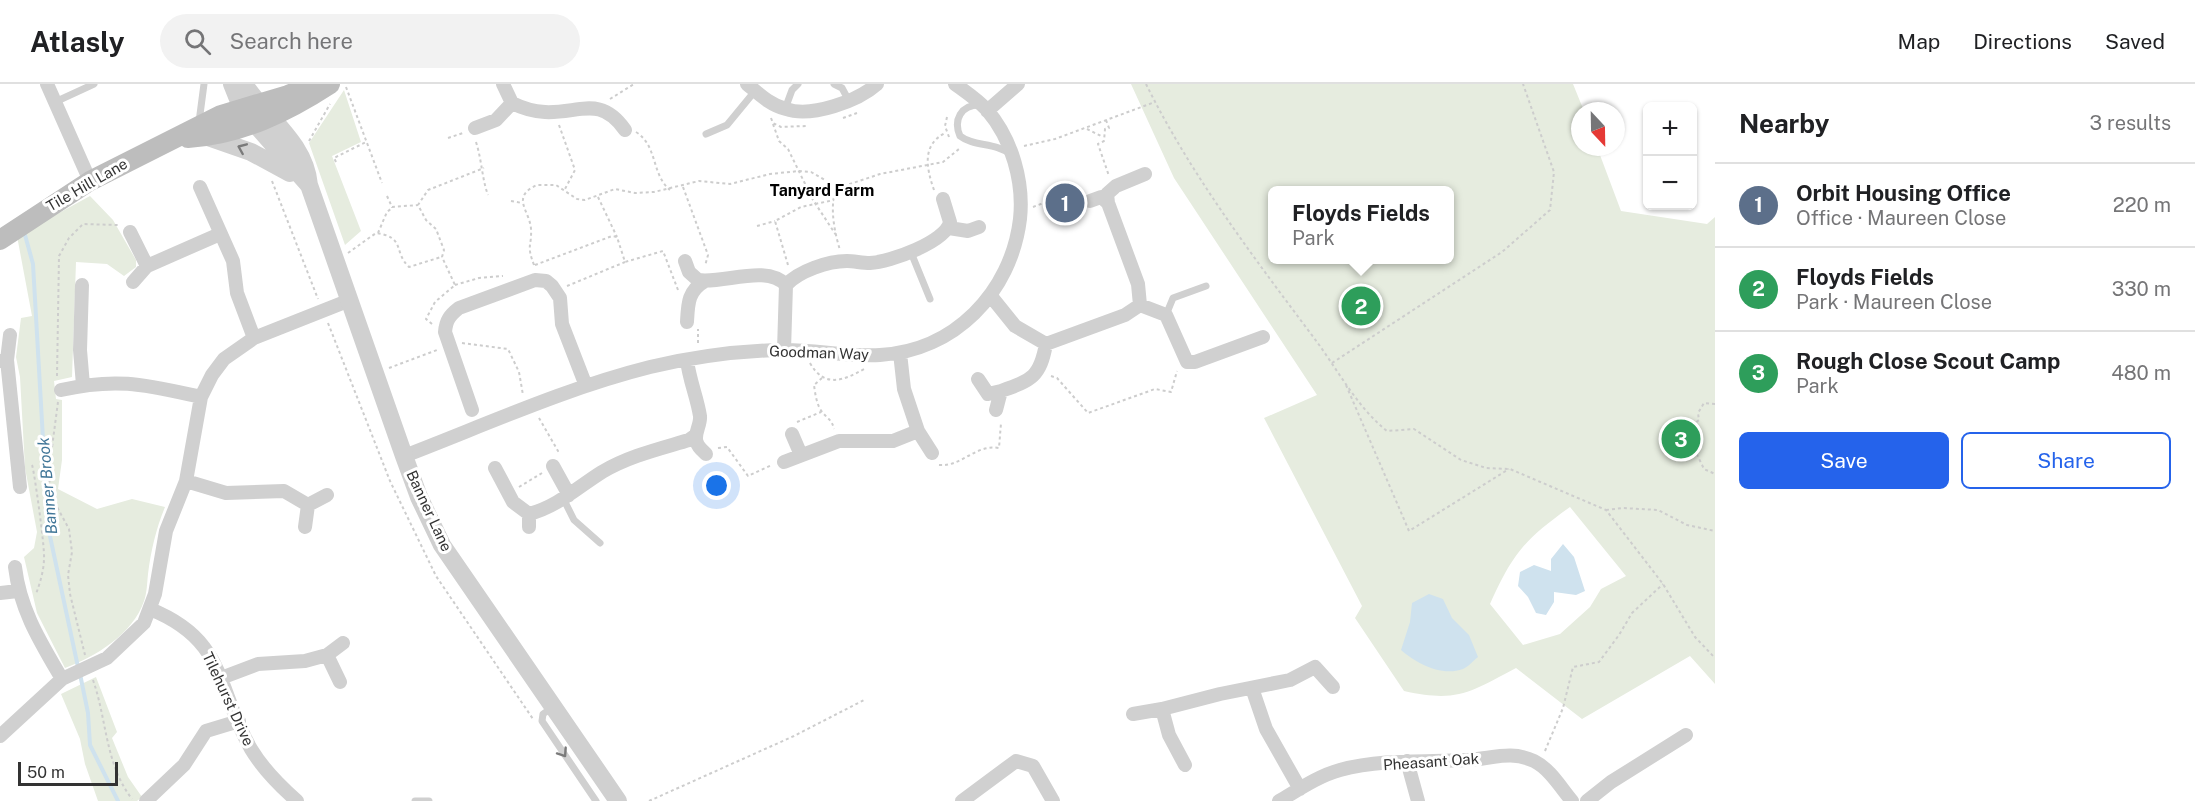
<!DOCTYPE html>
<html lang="en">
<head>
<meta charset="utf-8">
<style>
	:root { --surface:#fff; --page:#f2f2f2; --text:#202124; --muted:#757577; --line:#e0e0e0; --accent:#2563eb }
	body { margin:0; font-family:"Public Sans",sans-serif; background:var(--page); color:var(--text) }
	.controls { position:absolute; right:18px; top:18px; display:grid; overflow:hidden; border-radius:9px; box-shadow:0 2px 4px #0004 }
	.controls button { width:54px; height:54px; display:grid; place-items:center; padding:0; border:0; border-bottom:2px solid var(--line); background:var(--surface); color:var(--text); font:30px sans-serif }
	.compass { position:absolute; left:1571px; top:18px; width:54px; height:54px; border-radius:50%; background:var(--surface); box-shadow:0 2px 4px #0004; rotate:158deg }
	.scale { position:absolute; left:18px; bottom:15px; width:100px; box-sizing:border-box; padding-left:6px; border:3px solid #333; border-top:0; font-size:16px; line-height:21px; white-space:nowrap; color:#333; -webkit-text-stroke:4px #fff; paint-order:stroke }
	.you { position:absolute; left:717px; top:402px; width:21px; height:21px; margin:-15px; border:4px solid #fff; border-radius:50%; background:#1a73e8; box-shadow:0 0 0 9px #1a73e833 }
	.badge { display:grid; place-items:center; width:39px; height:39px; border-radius:50%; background:var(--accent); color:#fff; font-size:20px; font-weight:700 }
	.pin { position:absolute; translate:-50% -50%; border:3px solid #fff; box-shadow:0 2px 6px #0006 }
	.popup { position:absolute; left:1268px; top:102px; width:186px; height:78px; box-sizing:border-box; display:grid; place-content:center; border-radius:9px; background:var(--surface); filter:drop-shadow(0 2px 4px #0005); font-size:20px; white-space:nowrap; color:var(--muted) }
	.popup b { font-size:22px; color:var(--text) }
	.popup::after { content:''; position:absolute; left:50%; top:100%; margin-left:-12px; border:12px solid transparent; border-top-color:var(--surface) }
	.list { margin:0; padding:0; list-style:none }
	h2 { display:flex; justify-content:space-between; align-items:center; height:78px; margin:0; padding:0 24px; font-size:26px }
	h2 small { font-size:20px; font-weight:400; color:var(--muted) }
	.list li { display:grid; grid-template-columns:39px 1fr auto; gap:18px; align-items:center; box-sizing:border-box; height:84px; padding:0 24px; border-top:2px solid var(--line) }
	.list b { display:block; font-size:22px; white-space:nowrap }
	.list p { margin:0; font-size:20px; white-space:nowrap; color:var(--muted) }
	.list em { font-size:20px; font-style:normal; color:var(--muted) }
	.actions { display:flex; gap:12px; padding:18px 24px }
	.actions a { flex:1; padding:14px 0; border:2px solid var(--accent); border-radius:9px; text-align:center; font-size:21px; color:var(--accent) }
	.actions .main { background:var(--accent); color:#fff }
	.icon { flex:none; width:33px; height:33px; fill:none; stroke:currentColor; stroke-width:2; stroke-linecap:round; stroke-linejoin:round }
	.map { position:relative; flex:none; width:1715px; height:717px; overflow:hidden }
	header { display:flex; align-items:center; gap:36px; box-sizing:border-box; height:84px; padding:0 30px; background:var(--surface); border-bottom:2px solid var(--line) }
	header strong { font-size:28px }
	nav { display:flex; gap:33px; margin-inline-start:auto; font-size:21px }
	.search { width:420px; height:54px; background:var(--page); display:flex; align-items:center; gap:15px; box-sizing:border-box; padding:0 21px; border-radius:33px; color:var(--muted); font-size:22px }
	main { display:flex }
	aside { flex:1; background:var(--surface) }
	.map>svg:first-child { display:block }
	.green { fill:#e6ecdf; fill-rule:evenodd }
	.water { fill:#cfe2ee }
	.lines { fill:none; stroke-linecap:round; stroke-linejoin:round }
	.stream { stroke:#cfe2ee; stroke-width:4 }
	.path { stroke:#cdcdcd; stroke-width:2; stroke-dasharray:3 3; stroke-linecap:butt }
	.service { stroke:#d0d0d0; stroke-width:7 }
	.minor { stroke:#d0d0d0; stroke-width:14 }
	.tertiary { stroke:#d0d0d0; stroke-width:18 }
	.secondary { stroke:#bdbdbd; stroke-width:20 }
	.oneway { stroke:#7a7a7a }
	.labels { text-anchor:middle; stroke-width:6; stroke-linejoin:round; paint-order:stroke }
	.street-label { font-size:15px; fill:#333; stroke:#fff }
	.neighbourhood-label { font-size:16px; font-weight:bold; fill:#000; stroke:#fff }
	.water-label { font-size:16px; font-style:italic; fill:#3f7597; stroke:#fff }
</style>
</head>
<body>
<header>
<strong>Atlasly</strong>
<div class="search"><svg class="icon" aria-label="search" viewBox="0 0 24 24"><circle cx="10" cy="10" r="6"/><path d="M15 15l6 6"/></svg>Search here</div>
<nav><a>Map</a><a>Directions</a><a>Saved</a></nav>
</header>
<main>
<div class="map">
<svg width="1715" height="717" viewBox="0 0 1715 717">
	<rect width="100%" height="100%" fill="#fff"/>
	<!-- green -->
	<path class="green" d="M 1131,0 L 1573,0 L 1584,27 L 1580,27 L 1580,63 L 1597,63 L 1621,127 L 1707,140 L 1715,133 L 1715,600 L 1690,572 L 1582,635 L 1516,584 C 1470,608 1458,619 1404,607 L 1355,534 L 1362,522 L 1264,334 L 1317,311 L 1174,94 ZM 1272,106 L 1450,106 L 1450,176 L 1272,176 ZM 1570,423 L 1626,492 L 1601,505 L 1590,523 L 1560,550 L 1523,561 L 1490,520 C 1513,469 1524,456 1570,423 Z
		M 344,6 L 361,58 L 332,72 L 361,147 L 345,161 L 309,59 Z
		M 90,112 L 113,136 L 136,176 L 136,183 L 124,192 L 107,180 L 76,178 L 72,293 L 54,297 L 56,315 L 62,316 L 62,376 L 58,405 L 97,425 L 132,415 L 165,423 C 156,445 151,466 148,490 C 147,499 147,509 144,517 C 133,550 95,573 65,584 L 37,529 L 24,473 L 34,464 L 37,448 L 25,384 L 20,293 L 16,273 L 21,234 L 32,232 L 17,152 Z
		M 96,593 L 117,648 L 112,654 L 128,693 L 142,713 L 137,717 L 98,717 L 85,680 L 80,655 L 61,610 Z"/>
	<!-- water -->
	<path class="water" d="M 1563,460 L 1574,473 L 1585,507 L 1576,511 L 1554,508 L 1554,518 L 1546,531 L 1536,529 L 1528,513 L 1518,502 L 1520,488 L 1534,481 L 1551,487 L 1551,475 Z
		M 1429,510 L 1443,515 L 1452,534 L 1469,551 L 1478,573 C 1473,577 1468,583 1463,585 C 1441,593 1416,579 1401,566 L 1410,538 L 1412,519 Z"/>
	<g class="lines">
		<!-- stream -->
		<path class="stream" d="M 25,151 L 33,180 L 48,443 L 78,583
			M 80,590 L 88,629 L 90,661 L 118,717"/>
		<!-- path -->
		<path class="path" d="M 1146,0 C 1192,93 1255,175 1317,258 C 1339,288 1358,324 1387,347 L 1414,345 L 1461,376 L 1486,384 L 1510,385 L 1606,426 L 1663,500 L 1695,553 L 1715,574
			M 346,3 L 382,99
			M 610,15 L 634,0
			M 947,33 L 945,42 L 949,53
			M 771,34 L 773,39 L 781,43 L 806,42
			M 843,34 L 857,29
			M 1106,36 L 1109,44 L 1105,45 L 1104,57 L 1098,60 L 1109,92
			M 773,40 L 779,57 L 788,65 L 813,116 L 836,151
			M 559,41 L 575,86 L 565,105
			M 1087,45 L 1103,53
			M 636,48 C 658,62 651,90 670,106
			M 448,54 L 463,49
			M 309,57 L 330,20
			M 476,58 C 482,77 482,95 488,111
			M 1024,62 L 1055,55 L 1155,18
			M 336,78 L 334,74 L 366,58
			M 272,97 L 318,215
			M 837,102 C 829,120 834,147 840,166
			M 683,103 L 708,171 L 705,182
			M 934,106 C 926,83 922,61 945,49
			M 387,112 L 392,123 L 418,121
			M 598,113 L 617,153
			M 511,117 L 522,119
			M 1033,123 L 1075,107 L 1076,111 L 1079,110
			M 757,142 L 775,137
			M 378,149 L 387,128 L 392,124
			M 348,169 L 376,149 C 406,153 393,168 409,183 L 441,173
			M 534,181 C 526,160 532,163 531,145 C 530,127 510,113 537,101 L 556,101 L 577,115 L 585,116 L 615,105 L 635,109 L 654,108 L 699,97 L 730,100 L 770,90 L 799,87 L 811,88 L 832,100 L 844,102 L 880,90 L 943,78 L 959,65
			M 535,181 L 612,152 L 617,153 L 625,178 L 663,167 L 678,206
			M 788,181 L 775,137 L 801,123 L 834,116
			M 455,201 L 479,194 L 503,192
			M 567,202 L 625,178
			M 328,239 L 390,397 L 436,492 L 533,635
			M 432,240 L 426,235 L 435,218 L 455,201 L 442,173 L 444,166 L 436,145 L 426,136 L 418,121 L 428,106 L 484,84
			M 462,259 L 508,265 L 519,288 L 523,311
			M 698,259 L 698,245
			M 810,279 C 824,304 843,297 864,285
			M 1332,279 L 1502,168 L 1550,126 L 1554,88 L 1523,0
			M 389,284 L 437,266
			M 57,292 L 59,172 L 69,154 L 83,140 L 119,141
			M 1051,292 L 1057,294 L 1088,329 L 1155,305 L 1171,308 L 1177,287
			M 822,294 L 814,301 C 815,309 817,323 823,329 C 828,335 832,336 834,345
			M 1346,301 L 1409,447 L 1509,385
			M 58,318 L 49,386 L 50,410 L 69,445 L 72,468 L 68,491 L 70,510 L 85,571
			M 1715,320 L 1704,319 L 1698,329 L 1699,336 L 1687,345 L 1687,350 L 1704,385 L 1715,390
			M 539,334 L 558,367 L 555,369
			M 797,338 L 821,328
			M 718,364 L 727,363 L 748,392 L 772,381
			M 32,381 C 34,385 45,464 44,474 C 44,486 40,499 36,510
			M 939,381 C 962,383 975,360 999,364 L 1001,339
			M 519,403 L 542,389
			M 1606,426 L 1622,424 L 1658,426 L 1687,441 L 1715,447
			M 93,596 C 107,636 105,680 132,715
			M 1545,667 L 1563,624 L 1573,583 L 1599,578 L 1619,551 L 1632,529 L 1663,500
			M 649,717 L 794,652 L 864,616"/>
		<!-- service -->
		<path class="service" d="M 834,0 L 842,4 L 849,17
			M 55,18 L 94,0
			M 979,21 C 961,21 953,36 960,52 C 974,63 995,58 1010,70
			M 785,25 L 792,6 L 798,0
			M 199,38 L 204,0
			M 706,50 L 727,41 L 755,7
			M 910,166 L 930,215
			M 1166,231 L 1173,214 L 1206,202
			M 563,414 L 574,436 L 600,459
			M 553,623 L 543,630 L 542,637 L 596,717
			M 415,717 L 429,717"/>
		<!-- minor -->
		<path class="minor" d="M 47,0 L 90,97
			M 503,0 L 512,19 C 566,46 593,0 625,46
			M 747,0 C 759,10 770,21 786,25 C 811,34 858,17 877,0
			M 987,27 L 1018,0
			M 475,44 L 496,36 L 512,19
			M 200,103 L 233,177 L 237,209 L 254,254
			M 1090,117 L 1101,113 L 1108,119 L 1138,200 L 1140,221
			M 1108,119 L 1107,110 L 1116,102 L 1145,90
			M 949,144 L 968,147 L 979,143
			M 130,148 L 147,182
			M 685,177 L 689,188 L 698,196 C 724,200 766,180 786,201 C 799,187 828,177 847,177 C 854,177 862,179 870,179 C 890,178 946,158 950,138 L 943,115
			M 133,198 L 147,182 L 220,150
			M 82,201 L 80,266 L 83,301
			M 990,211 L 1015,242 L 1046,260 L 1125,231 L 1140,221 L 1166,231 L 1187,278 L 1195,278 L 1263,253
			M 687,238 C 688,219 688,207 705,197
			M 784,266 L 786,201
			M 7,276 L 10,251
			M 687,276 C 689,295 697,313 700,332 C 701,341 693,351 697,359 C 698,363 703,367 706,370
			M 0,277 L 7,276 L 20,403
			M 978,295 L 988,310 L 1001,307
			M 61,306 C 118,293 146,301 201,313
			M 472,326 L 445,248 C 446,236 450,231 459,224 L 535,196 L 546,197 L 552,202 L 560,214 L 562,240 L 586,302
			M 996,326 L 1001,307 C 1032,296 1040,293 1046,260
			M 918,347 L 932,369
			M 792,350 L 801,371
			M 404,372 C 485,341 566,304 650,283 C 693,273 737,267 780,266 C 813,265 847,273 880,271 C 954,267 1011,209 1020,135 C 1024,98 1012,55 987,26 C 978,16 966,8 955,0
			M 784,378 L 839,357 L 893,357 L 918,347 L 904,305 L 900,269
			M 553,382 L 569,411
			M 495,384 L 513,418 L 529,430
			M 186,397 L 226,409 L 284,407 L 308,421 L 327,411
			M 305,443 L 308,421
			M 529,443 L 529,430 C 557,423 578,403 602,388 C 629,372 659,365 689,356 L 696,351
			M 15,483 C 20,526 41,559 62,595
			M 0,509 L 18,507
			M 150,525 C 227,556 216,604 251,665 C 263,685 280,702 297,717
			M 221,594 L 258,580 L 305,577 L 327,571
			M 340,598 L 327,571 L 343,559
			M 1252,604 L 1266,645 L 1300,705
			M 1133,630 L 1162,625
			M 0,652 L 62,595 L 107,574 L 144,539 L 155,510 L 166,447 L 186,397 L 201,313 L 212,291 L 224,275 L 254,254 L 350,216
			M 1407,677 L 1418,717
			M 1185,681 L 1169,651 L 1162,625 L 1220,610 L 1290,596 L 1315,583 L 1333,603
			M 146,717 L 184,681 L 206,647 L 239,637
			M 962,717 L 1016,677 L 1033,682 L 1053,717
			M 1279,717 C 1298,706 1318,692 1340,686 C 1381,675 1425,678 1467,676 C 1491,675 1511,666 1534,677 C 1550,685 1561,704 1572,717
			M 1587,717 L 1611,698 L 1686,651"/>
		<!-- tertiary -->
		<path class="tertiary" d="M 232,0 L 242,25 L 308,100
			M 244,0 C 266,34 305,58 309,101 L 404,372 L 419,413 L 442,461 L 618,717
			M 208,53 L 251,68 L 290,89"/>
		<!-- secondary -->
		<path class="secondary" d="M 188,54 C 240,51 287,28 330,0
			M 0,156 L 90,97 L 221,31 L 288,11 L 314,0"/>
	</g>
	<!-- one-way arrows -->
	<defs><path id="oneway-chevron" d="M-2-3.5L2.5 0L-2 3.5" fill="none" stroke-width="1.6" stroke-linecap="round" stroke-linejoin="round" transform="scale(1.5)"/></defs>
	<g class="oneway">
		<use href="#oneway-chevron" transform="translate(242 64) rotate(-157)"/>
		<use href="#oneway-chevron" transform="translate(563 669) rotate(56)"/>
	</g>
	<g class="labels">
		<!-- street labels -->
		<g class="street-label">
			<text transform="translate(87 101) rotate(-30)" y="5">Tile Hill Lane</text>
			<text transform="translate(819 269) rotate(2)" y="5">Goodman Way</text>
			<text transform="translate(429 427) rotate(65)" y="5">Banner Lane</text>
			<text transform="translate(228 615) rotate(65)" y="5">Tilehurst Drive</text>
			<text transform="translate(1431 678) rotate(-4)" y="5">Pheasant Oak</text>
		</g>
		<!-- neighbourhood labels -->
		<g class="neighbourhood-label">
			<text x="822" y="112">Tanyard Farm</text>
		</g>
		<!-- water labels -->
		<g class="water-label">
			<text transform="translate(47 402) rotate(-95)" y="6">Banner Brook</text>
		</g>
	</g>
</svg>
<div class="controls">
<button>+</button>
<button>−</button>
</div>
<svg class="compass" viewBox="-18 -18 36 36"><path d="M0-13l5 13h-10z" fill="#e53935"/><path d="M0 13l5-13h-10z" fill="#757577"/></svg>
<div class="scale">50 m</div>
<div class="you"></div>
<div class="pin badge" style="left:1065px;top:119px;background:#5c6f8a">1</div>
<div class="pin badge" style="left:1361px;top:222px;background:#2e9e5b">2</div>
<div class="popup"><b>Floyds Fields</b>Park</div>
<div class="pin badge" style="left:1681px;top:355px;background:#2e9e5b">3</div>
</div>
<aside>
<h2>Nearby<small>3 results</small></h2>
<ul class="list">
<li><span class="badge" style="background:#5c6f8a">1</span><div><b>Orbit Housing Office</b><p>Office · Maureen Close</p></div><em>220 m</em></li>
<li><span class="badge" style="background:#2e9e5b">2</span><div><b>Floyds Fields</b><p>Park · Maureen Close</p></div><em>330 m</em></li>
<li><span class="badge" style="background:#2e9e5b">3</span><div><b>Rough Close Scout Camp</b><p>Park</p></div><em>480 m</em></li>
</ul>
<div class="actions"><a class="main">Save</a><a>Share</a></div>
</aside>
</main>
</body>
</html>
